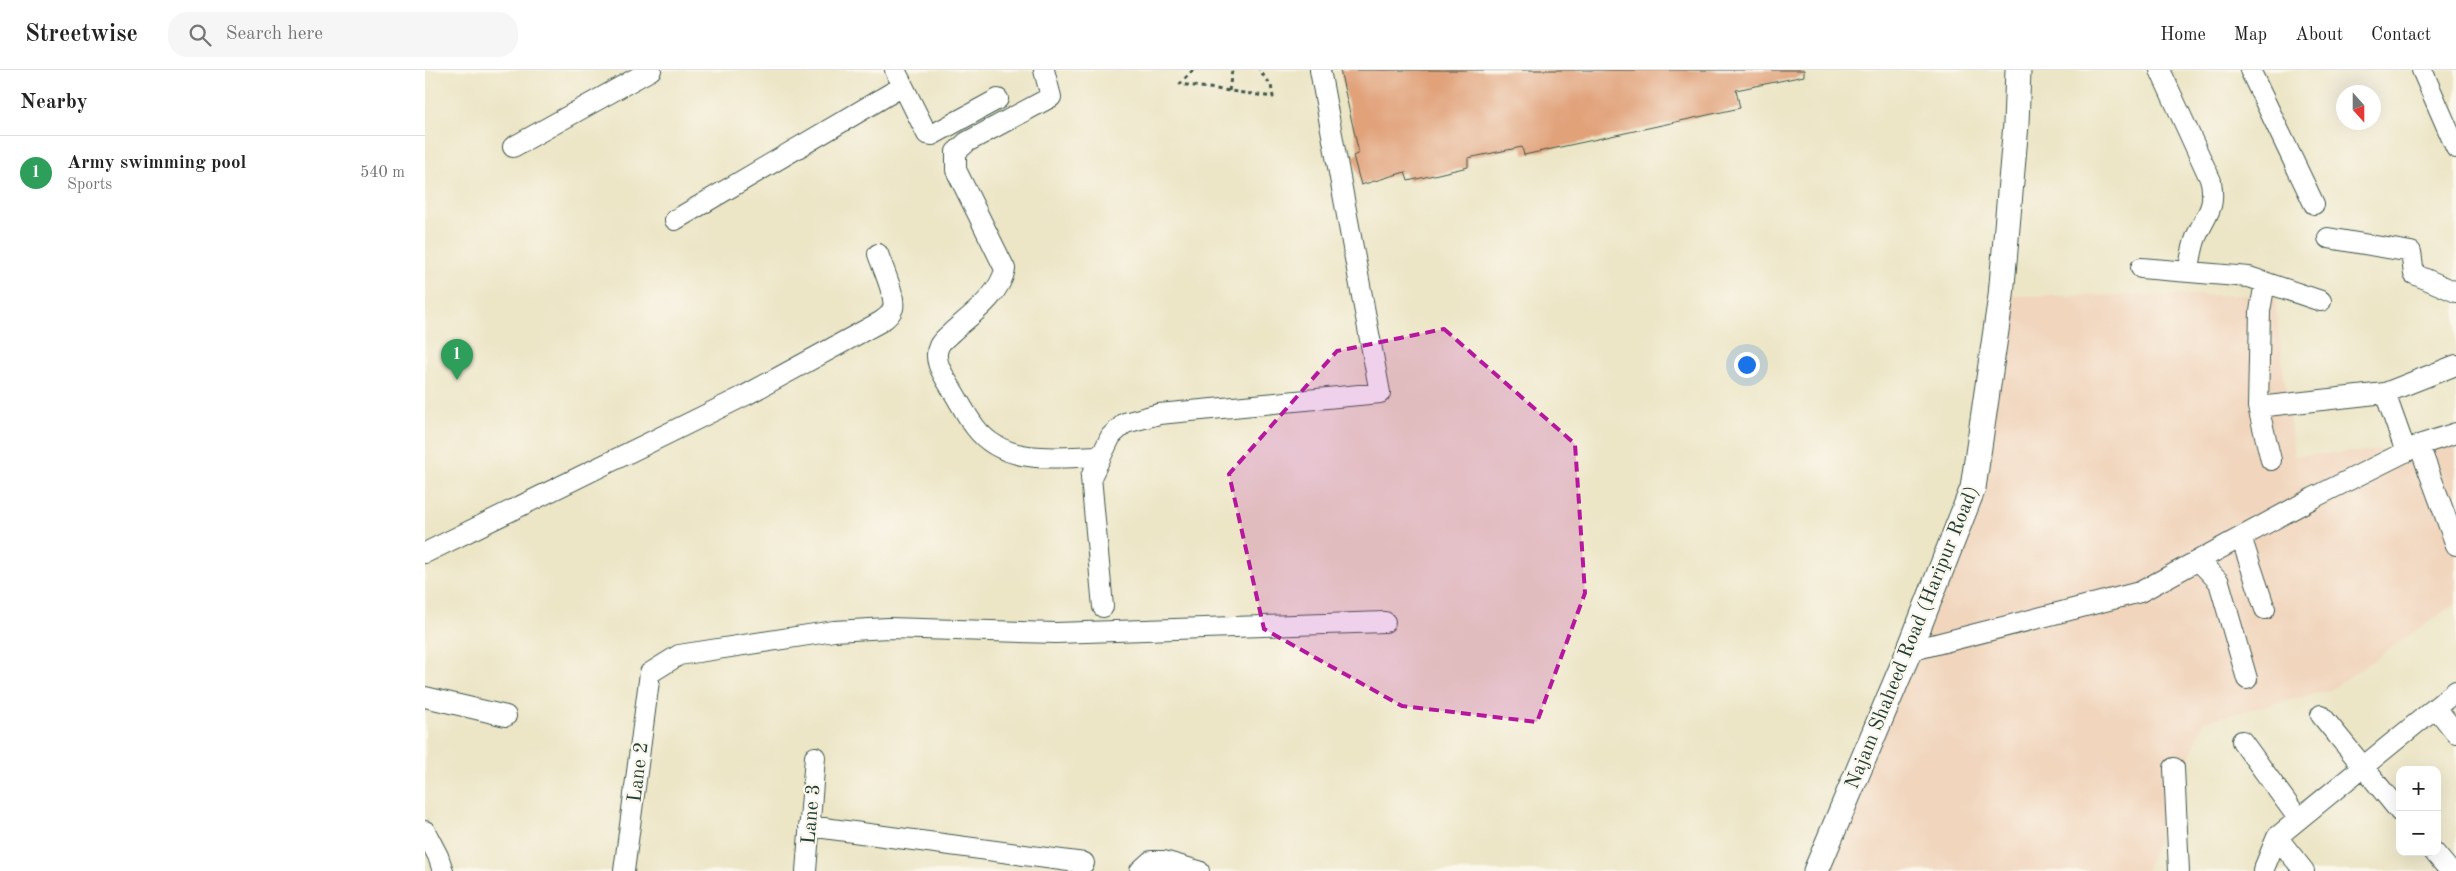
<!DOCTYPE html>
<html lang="en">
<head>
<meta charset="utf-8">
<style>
	:root { --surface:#fff; --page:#f6f6f6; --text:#222; --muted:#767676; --line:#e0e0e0; --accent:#7c3aed }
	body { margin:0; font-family:"Old Standard TT",serif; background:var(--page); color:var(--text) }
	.controls { position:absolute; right:15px; bottom:15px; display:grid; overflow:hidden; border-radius:10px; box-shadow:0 5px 20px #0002 }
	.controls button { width:45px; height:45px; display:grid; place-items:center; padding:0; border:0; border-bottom:1px solid var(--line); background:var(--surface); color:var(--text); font:25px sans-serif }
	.compass { position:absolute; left:1911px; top:15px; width:45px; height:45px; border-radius:50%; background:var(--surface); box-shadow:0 5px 20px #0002; rotate:159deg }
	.you { position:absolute; left:1321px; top:294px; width:18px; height:18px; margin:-12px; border:4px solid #fff; border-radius:50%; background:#1a73e8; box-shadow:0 0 0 8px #1a73e833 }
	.badge { display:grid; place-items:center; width:32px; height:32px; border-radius:50%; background:var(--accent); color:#fff; font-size:16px; font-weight:700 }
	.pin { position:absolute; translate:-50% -41px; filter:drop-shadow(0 1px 2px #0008) }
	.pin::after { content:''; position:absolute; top:26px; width:18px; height:15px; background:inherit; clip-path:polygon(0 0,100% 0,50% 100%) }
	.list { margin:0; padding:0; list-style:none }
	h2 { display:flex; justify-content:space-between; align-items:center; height:65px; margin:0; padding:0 20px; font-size:21px }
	h2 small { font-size:16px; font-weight:400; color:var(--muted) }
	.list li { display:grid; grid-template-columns:32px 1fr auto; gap:15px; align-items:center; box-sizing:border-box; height:75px; padding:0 20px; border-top:1px solid var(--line) }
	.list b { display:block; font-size:19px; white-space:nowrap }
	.list p { margin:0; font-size:16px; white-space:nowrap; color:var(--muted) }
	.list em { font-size:16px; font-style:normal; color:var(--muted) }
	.icon { flex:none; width:28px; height:28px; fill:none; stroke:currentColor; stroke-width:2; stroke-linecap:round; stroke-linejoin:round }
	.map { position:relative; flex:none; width:2031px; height:801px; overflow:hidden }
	header { display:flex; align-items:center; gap:30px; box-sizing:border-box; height:70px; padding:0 25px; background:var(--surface); border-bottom:1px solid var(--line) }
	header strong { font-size:24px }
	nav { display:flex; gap:28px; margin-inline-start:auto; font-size:18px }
	.search { width:350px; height:45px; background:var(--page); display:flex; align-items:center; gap:12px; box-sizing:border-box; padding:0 18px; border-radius:20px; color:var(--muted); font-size:19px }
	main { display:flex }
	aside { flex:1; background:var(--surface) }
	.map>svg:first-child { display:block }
	.built { fill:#f1d5bd }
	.building { fill:#e1a27a }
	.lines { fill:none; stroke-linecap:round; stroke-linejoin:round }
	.minor-casing { stroke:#3e564a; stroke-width:22 }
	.major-casing { stroke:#3e564a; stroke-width:27 }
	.path { stroke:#3e564a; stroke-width:3; stroke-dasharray:4 4; stroke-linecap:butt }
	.minor { stroke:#fff; stroke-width:20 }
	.major { stroke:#fff; stroke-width:25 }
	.marked { fill:#b5179e; fill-opacity:0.2; stroke:#b5179e; stroke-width:4; stroke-dasharray:10 6; stroke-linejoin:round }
	.labels { text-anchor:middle; stroke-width:4.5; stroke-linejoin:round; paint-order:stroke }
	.street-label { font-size:20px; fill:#1f3d34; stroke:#fbf7ec }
</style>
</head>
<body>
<header>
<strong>Streetwise</strong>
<div class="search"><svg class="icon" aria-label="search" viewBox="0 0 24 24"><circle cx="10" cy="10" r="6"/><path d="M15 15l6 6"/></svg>Search here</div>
<nav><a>Home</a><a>Map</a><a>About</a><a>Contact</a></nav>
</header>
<main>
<aside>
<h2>Nearby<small></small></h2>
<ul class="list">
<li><span class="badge" style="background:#2e9e5b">1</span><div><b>Army swimming pool</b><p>Sports</p></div><em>540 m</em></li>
</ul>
</aside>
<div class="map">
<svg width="2031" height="801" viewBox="0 0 2031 801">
	<rect width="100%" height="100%" fill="#fbf7ec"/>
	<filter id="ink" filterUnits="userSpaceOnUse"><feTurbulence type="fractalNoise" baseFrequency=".02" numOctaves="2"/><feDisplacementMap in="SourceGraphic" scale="10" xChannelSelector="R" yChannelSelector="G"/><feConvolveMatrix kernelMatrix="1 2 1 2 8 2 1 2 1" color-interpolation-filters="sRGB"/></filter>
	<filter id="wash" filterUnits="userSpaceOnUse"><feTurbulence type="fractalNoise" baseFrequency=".0096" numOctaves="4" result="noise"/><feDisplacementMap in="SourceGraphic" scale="20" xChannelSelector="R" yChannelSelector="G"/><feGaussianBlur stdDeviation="1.12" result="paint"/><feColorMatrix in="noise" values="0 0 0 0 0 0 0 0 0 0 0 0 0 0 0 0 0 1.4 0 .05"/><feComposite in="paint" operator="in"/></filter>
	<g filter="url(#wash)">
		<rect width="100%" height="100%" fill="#ece5c6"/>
		<!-- built -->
		<path class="built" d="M 1849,225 L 1869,386 L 2031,375 L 2031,533 L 1905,620 L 1779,651 L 1721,801 L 1391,801 L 1551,419 L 1576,226 Z"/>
		<g id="blocks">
			<!-- building -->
			<path class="building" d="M 915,0 L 1379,0 L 1379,6 L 1311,20 L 1315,38 L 1099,85 L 1097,77 L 1043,88 L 1043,97 L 983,111 L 980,102 L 936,115 L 928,86 L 934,83 Z"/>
		</g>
	</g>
	<g filter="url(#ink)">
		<use href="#blocks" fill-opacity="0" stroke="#3e564a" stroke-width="1"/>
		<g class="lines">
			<defs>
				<path id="minor" d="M 470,0 L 502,64 L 507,65 L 573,29
					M 619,0 L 626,27 L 542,72 L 531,82 L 531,100 L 580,199 C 575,225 546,245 527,262 C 523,266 516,271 514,276 C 507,290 519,306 526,318 C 534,331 541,345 550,357 C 579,396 631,387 674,386
					M 1735,0 L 1786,111 C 1790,138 1784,140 1773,163 C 1767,174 1766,190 1763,202
					M 1825,0 L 1889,134
					M 1997,0 L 2031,78
					M 88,77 L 226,0
					M 250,150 L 478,16
					M 1903,168 L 1986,182 L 1989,204 L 2031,222
					M 1716,198 L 1824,207 L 1896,231
					M 1840,212 L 1835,241 L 1833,337 L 1846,390
					M 1960,323 L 1981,382
					M 1833,337 L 1960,323 L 2031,295
					M 1994,375 L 2031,475
					M 1816,467 L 1840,539
					M 0,483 L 321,325 L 455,252 C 460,249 466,244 468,238 C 471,226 457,196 453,184
					M 1774,491 L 1794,512 L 1822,609
					M 678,537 L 666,407 L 686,366 L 700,353 L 734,344 L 955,323 L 895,0
					M 1484,581 L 1715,522 L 1888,428 L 1994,375 L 2031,363
					M 0,627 L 81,646
					M 2011,638 L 2031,663
					M 1896,645 L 1975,742
					M 1817,671 L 1873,748
					M 1749,698 L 1754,801
					M 384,756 L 659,793
					M 0,761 L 13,786 L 18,801
					M 1852,767 L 1879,801
					M 2009,782 L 2025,801
					M 199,801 L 225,603 L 254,585 L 409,561 L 463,558 L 631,563 L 960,552
					M 381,801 L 390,687
					M 715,801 L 726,791 L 739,791 L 774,801
					M 1838,801 L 1852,767 L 2031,621"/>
				<path id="major" d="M 1391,801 L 1484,581 L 1548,418 L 1576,226 L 1591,54 L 1593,0"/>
			</defs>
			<!-- minor casing -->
			<use href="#minor" class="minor-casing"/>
			<!-- major casing -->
			<use href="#major" class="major-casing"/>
			<!-- path -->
			<path class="path" d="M 768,0 L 755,14 L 848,27 L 846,15 L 834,0
				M 804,21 L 807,0"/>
			<!-- minor -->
			<use href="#minor" class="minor"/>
			<!-- major -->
			<use href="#major" class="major"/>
		</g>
	</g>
	<!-- marked area -->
	<path class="marked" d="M 1019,259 L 1150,374 L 1160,523 L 1112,652 L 977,636 L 839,559 L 804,404 L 912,281 Z"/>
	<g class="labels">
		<!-- street labels -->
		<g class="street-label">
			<text transform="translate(1486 567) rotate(-68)" y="7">Najam Shaheed Road (Haripur Road)</text>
			<text transform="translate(212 702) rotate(-83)" y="7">Lane 2</text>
			<text transform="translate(385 744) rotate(-85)" y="7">Lane 3</text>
		</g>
	</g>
</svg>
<div class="controls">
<button>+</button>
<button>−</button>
</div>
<svg class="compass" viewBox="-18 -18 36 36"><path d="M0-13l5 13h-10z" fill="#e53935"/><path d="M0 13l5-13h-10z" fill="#767676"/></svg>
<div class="you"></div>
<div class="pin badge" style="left:32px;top:310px;background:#2e9e5b">1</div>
</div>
</main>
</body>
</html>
